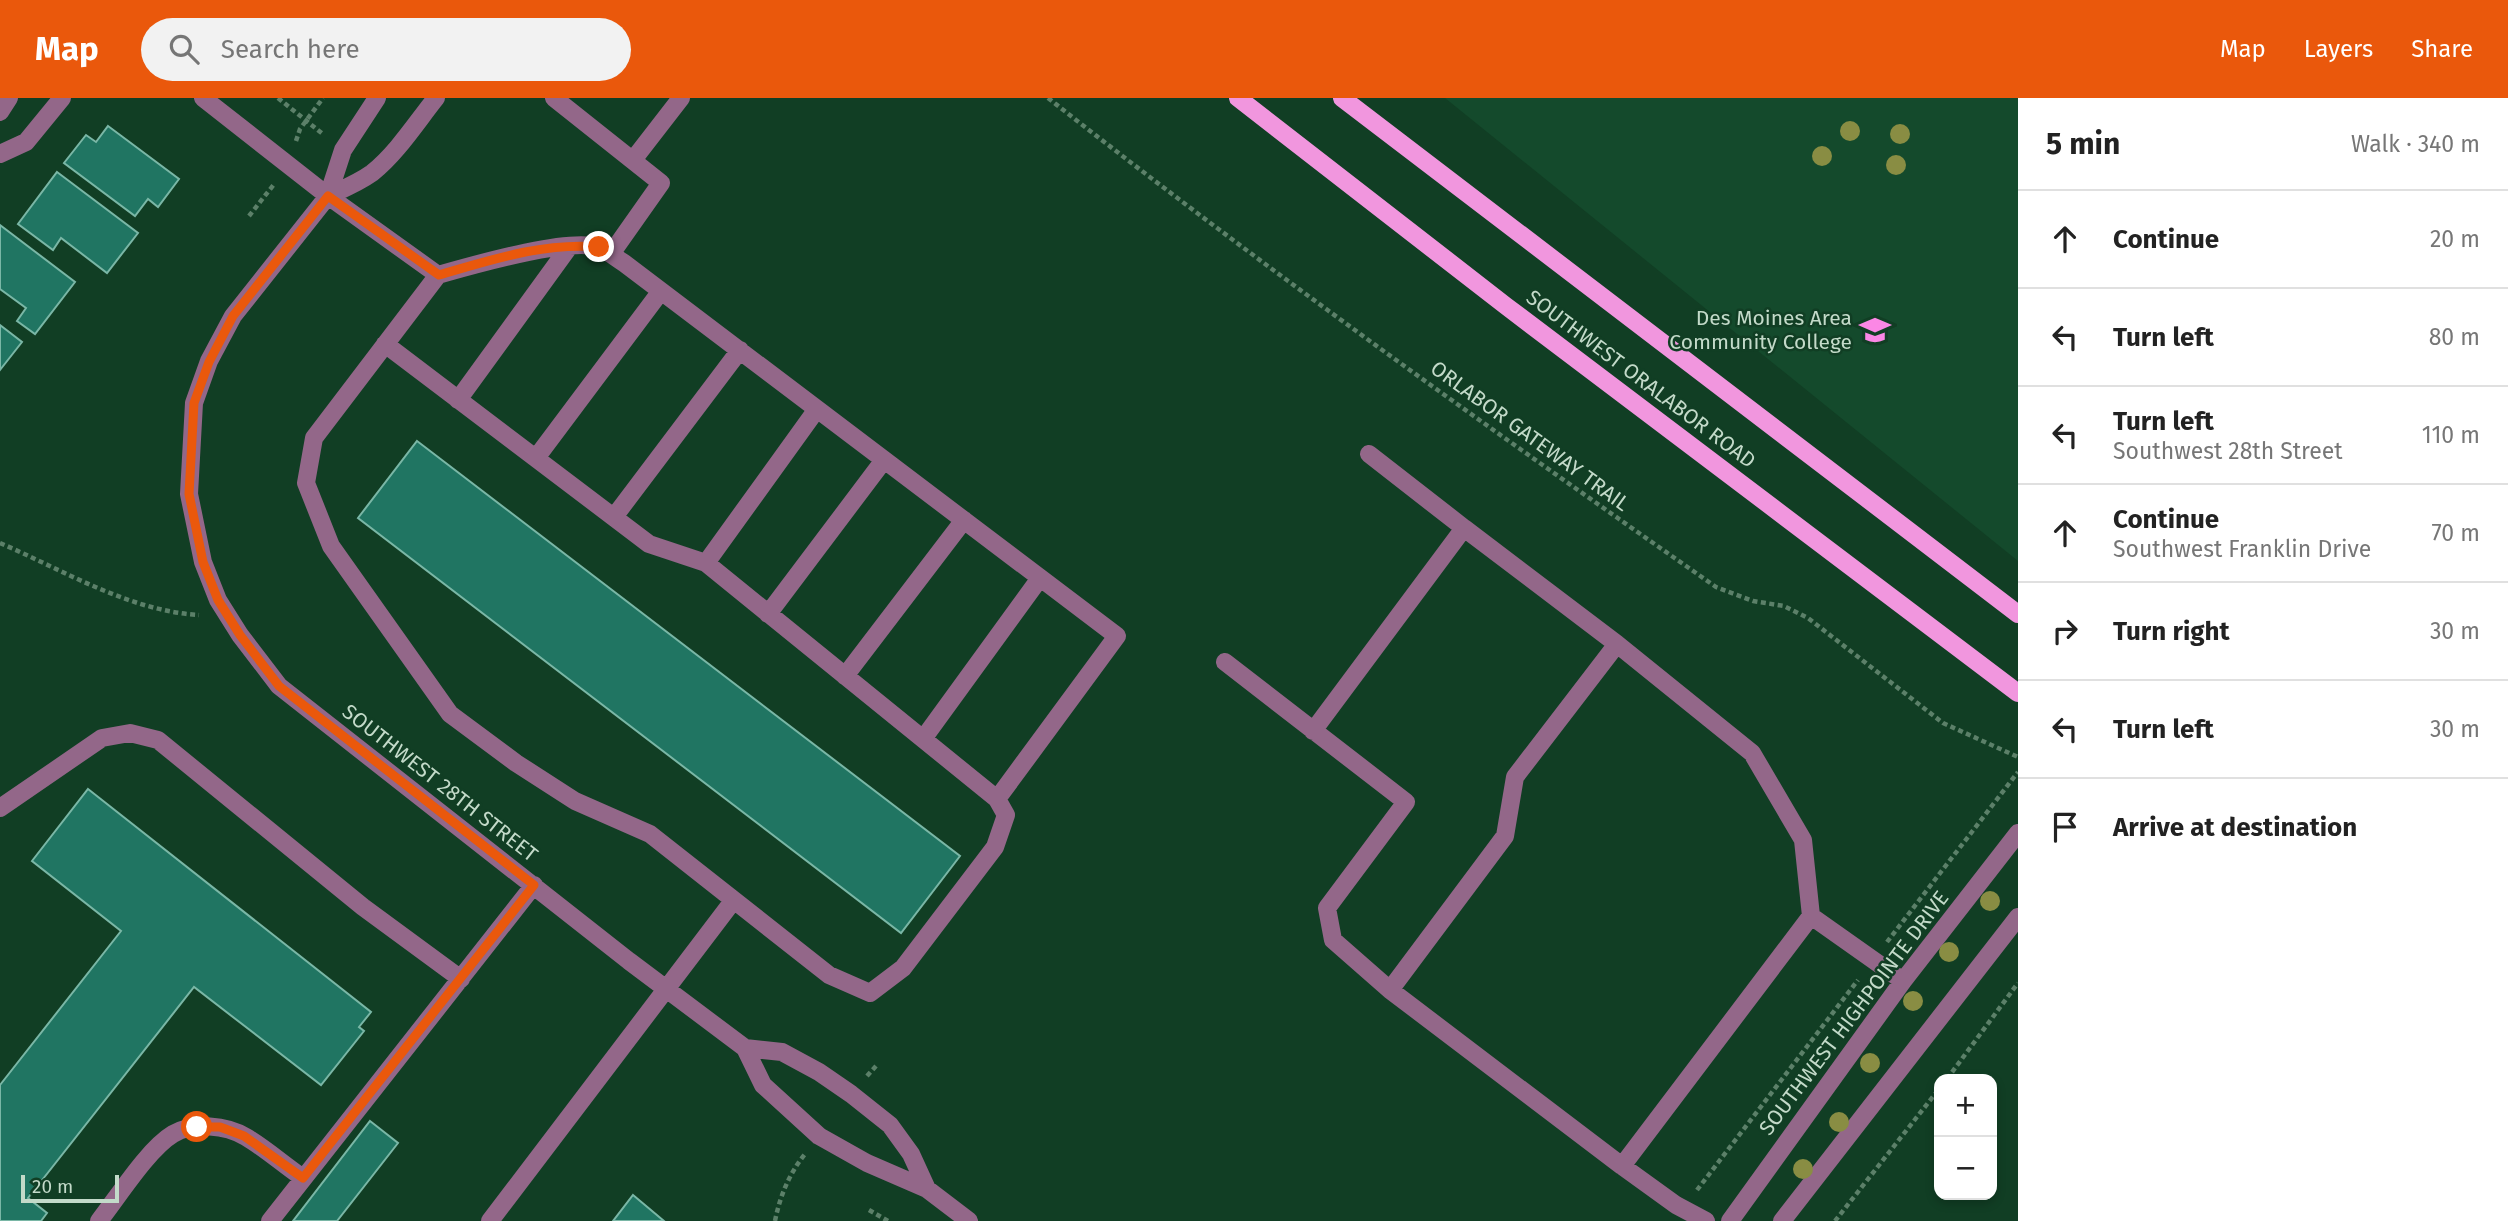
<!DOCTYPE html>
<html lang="en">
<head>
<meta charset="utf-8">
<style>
	:root { --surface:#fff; --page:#f2f2f2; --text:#222; --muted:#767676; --line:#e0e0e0; --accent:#ea580c }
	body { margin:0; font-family:"Fira Sans",sans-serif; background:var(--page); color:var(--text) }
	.controls { position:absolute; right:21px; bottom:21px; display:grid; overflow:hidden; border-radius:14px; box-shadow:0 4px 10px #0003 }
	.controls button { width:63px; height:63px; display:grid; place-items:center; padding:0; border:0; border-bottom:2px solid var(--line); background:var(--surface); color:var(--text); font:35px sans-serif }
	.scale { position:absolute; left:21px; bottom:18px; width:98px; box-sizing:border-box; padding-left:7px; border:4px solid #c3dac9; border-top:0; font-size:19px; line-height:24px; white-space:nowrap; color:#c3dac9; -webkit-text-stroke:5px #113e24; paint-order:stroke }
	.stop { position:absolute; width:21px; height:21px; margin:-16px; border:5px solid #ea580c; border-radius:50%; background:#fff }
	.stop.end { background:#ea580c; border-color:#fff; box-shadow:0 2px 7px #0008 }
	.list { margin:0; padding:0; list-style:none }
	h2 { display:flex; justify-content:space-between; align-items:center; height:91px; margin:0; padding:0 28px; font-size:30px }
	h2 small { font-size:23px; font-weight:400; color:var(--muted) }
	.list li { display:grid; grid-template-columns:46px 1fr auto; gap:21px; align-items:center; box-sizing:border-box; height:98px; padding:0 28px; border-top:2px solid var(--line) }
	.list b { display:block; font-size:26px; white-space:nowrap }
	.list p { margin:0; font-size:23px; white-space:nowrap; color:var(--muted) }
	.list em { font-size:23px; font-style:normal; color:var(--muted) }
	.icon { flex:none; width:38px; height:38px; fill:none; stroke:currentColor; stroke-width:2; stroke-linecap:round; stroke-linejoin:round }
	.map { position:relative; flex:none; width:2018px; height:1123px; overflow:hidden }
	header { display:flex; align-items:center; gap:42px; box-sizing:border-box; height:98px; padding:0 35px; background:var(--accent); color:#fff }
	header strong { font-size:33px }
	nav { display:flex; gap:38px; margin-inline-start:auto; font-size:24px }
	.search { width:490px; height:63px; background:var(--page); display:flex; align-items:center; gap:18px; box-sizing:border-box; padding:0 24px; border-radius:38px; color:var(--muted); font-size:26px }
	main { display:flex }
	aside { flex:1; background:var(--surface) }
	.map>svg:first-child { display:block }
	.built { fill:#144a2c }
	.building { fill:#207562; stroke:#7ab7a6; stroke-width:2 }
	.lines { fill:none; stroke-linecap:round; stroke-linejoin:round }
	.path { stroke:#5c8069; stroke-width:4.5; stroke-dasharray:5 3.5; stroke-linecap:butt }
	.minor { stroke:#936789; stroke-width:18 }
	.major { stroke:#f196de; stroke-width:18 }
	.tree { fill:#898d43 }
	.route { stroke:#ea580c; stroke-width:9 }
	.labels { text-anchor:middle; stroke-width:5; stroke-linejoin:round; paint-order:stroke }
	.poi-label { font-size:21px; fill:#c3dac9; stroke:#113e24; text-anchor:end }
	.street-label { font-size:21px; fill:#c3dac9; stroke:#113e24 }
</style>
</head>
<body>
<header>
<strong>Map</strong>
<div class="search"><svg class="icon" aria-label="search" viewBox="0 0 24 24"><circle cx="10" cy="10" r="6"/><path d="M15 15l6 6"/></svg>Search here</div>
<nav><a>Map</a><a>Layers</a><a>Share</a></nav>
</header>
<main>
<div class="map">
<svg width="2018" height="1123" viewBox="0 0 2018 1123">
	<rect width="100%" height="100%" fill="#113e24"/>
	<!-- built -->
	<path class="built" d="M 1445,0 L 2018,0 L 2018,463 Z"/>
	<!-- building -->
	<path class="building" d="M 108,28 L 179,81 L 158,109 L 148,101 L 135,118 L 64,65 L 86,37 L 96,44 Z
		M 57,74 L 138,135 L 107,175 L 61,140 L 53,152 L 18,126 Z
		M 0,127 L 75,184 L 35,236 L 17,223 L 26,210 L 0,191 Z
		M 0,227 L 22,244 L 0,272 Z
		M 417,343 L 960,758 L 901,835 L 358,420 Z
		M 88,691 L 371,914 L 359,929 L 364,933 L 321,987 L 194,889 L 28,1100 L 47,1115 L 41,1123 L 0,1123 L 0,987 L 121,833 L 32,763 Z
		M 370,1023 L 398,1045 L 337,1123 L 293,1123 Z
		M 633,1097 L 664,1123 L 613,1123 Z"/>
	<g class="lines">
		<!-- path -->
		<path class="path" d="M 278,0 L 324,37
			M 1048,0 C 1265,171 1490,331 1716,489 L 1753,503 L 1784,508 L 1808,520 L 1943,625 L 2018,659
			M 296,43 L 300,31 L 323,0
			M 249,118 L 275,85
			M 0,445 C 63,472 129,513 199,517
			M 1887,844 L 2018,674
			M 867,978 L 876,968
			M 1947,981 L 2018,885
			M 1697,1092 L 1858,882
			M 869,1112 L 888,1123
			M 775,1123 C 780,1098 789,1076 805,1056
			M 1835,1123 L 1939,991"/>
		<!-- minor -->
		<path class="minor" d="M 203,0 L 328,98 L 438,177 C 470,168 572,138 600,150 C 608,153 616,160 624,165 L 1117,538 L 997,701 L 1006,717 L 995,749 L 903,870 L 870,895 L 829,877 L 650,736 L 575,703 L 516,665 L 450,616 L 331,448 L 306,385 L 314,340 L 438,177
			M 377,0 L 343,52 L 328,98 L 233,218 L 209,263 L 194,305 L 189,396 L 203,464 L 218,502 L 240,537 L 279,588 L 629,863 L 745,950 L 763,987 L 819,1038 L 867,1065 L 927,1091 L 969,1123
			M 554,0 L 661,85 L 611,156
			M 0,14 L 9,0
			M 0,56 L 26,44 L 62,0
			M 633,62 L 681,0
			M 328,98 C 343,91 358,85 372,75 C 397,55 416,25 436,0
			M 385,246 L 649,446 L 706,465 L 997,701
			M 458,302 L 569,149
			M 1369,356 L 1464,430
			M 536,360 L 661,193
			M 614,419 L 740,252
			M 706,465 L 817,311
			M 768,516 L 884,362
			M 1225,564 L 1406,704 L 1327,810 L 1333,842 L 1390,892 L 1622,1068 L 1676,1107 L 1706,1123
			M 845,578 L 964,422
			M 1313,633 L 1464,430 L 1617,546
			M 923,641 L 1040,480
			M 0,710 L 102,640 L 130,635 L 158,642 L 363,809 L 461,881
			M 1390,892 L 1505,738 L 1515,679 L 1617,546 L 1752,655 L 1803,742 L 1811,818 L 1903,883
			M 745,950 L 782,954 L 819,974 L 851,996 L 890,1027 L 911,1056 L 927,1091
			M 1622,1068 L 1811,818
			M 99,1123 C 118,1099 148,1051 173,1036 C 194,1024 226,1027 246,1039 C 266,1051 284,1067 303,1080
			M 270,1123 L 534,787
			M 490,1123 L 733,803
			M 1730,1123 L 1903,883 L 2018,735
			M 1782,1123 L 2018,819"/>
		<!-- major -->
		<path class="major" d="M 1238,0 L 1506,208 L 2018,595
			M 1342,0 L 2018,516"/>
	</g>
	<!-- trees -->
	<g class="tree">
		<circle cx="1850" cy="33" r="10"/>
		<circle cx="1900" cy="36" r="10"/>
		<circle cx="1822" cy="58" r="10"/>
		<circle cx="1896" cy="67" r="10"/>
		<circle cx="1990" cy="803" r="10"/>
		<circle cx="1949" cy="854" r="10"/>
		<circle cx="1913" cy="903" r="10"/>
		<circle cx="1870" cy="965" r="10"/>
		<circle cx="1839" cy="1024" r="10"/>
		<circle cx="1803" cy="1071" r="10"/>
	</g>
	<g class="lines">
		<!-- route -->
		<path class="route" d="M 197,1029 L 220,1029 L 244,1038 L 303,1080 L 534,787 L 279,588 L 240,537 L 218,502 L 203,464 L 189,396 L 194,305 L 209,264 L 233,218 L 328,98 L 439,177 C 490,162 545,144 599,149"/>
	</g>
	<!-- icons -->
	<defs>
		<symbol id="university-bare" viewBox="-9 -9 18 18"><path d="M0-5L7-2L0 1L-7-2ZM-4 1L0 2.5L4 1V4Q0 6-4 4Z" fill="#fb87e5" stroke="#113e24" stroke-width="2.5" paint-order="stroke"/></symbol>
	</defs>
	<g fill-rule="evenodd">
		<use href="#university-bare" x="1853" y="210" width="44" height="44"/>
	</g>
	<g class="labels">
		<!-- poi labels -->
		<g class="poi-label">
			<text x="1852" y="227">Des Moines Area<tspan x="1852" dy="24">Community College</tspan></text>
		</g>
		<!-- street labels -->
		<g class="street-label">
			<text transform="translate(1641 281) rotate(37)" y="7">SOUTHWEST ORALABOR ROAD</text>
			<text transform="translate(1530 338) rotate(36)" y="7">ORLABOR GATEWAY TRAIL</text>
			<text transform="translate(440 685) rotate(38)" y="7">SOUTHWEST 28TH STREET</text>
			<text transform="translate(1854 915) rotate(-53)" y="7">SOUTHWEST HIGHPOINTE DRIVE</text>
		</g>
	</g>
</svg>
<div class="controls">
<button>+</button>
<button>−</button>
</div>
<div class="scale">20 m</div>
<div class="stop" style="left:197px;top:1029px"></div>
<div class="stop end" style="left:599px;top:149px"></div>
</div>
<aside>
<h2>5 min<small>Walk · 340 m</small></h2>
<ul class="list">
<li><svg class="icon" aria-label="ahead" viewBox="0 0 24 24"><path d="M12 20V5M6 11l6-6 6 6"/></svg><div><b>Continue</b></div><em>20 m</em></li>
<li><svg class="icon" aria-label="left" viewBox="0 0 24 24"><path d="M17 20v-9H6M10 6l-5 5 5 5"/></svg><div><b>Turn left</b></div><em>80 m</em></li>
<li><svg class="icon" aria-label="left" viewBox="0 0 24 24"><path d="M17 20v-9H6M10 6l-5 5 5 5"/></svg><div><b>Turn left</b><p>Southwest 28th Street</p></div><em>110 m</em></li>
<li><svg class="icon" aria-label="ahead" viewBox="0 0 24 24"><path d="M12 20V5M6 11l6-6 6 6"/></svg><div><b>Continue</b><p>Southwest Franklin Drive</p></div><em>70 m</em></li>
<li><svg class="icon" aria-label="right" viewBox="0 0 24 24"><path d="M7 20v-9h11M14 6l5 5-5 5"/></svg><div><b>Turn right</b></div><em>30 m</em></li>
<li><svg class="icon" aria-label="left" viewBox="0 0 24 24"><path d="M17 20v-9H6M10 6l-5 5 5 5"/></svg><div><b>Turn left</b></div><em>30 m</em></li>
<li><svg class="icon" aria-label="arrive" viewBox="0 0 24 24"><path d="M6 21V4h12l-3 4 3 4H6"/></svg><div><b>Arrive at destination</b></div></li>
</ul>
</aside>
</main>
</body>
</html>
